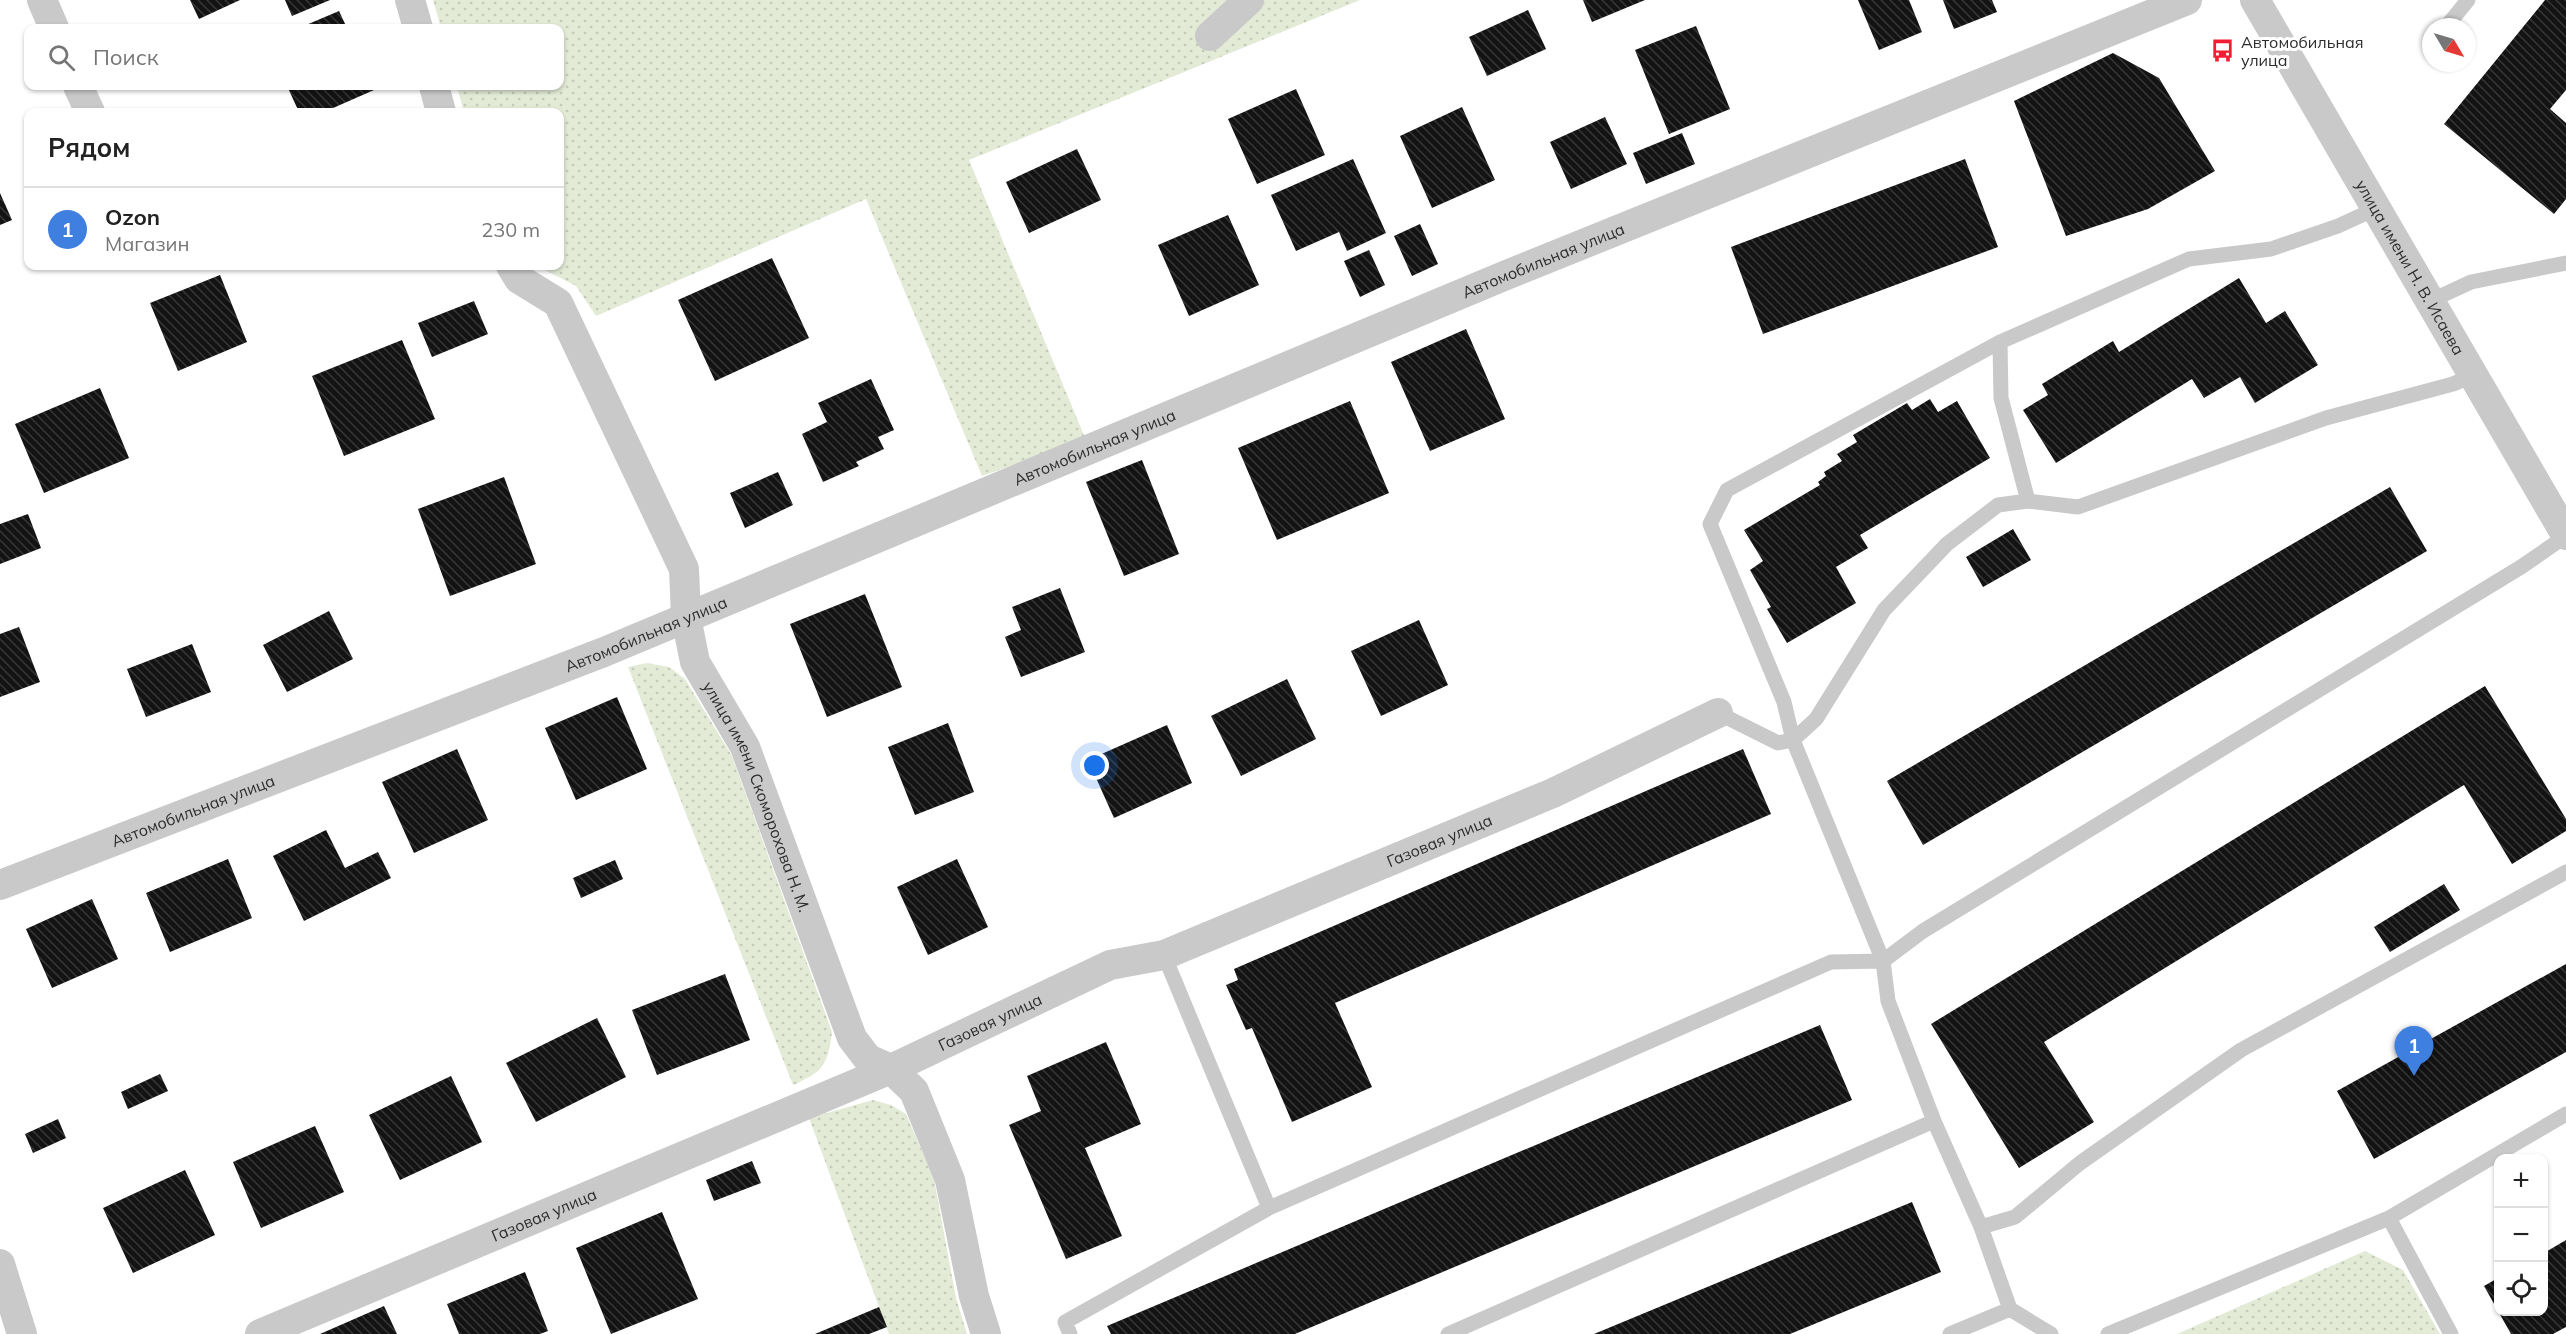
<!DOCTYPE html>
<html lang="ru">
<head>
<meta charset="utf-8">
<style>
	:root { --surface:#fff; --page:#f2f2f2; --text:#222; --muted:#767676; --line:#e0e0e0; --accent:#0b8043 }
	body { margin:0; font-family:Mulish,sans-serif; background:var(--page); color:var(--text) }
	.controls { position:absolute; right:18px; bottom:18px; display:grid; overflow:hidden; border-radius:12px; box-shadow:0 2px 4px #0004 }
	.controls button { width:54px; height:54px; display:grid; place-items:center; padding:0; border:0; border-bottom:2px solid var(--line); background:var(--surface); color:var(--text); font:30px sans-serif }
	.compass { position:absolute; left:2422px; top:18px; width:54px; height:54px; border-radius:50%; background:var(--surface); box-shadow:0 2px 4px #0004; rotate:128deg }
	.you { position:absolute; left:1095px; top:766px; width:21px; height:21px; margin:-15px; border:4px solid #fff; border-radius:50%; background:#1a73e8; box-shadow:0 0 0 9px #1a73e833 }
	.badge { display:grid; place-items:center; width:39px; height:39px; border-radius:50%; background:var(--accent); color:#fff; font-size:20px; font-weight:700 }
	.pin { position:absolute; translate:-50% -50px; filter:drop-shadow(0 2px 3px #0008) }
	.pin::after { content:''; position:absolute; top:32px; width:21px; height:18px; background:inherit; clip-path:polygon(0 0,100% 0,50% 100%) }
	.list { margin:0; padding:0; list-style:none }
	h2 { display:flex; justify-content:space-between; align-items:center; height:78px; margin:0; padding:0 24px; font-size:26px }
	h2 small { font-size:20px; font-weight:400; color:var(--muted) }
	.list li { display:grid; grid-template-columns:39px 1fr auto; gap:18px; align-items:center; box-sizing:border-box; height:84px; padding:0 24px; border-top:2px solid var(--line) }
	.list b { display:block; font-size:22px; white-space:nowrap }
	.list p { margin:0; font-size:20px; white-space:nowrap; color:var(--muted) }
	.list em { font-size:20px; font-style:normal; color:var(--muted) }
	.icon { flex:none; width:33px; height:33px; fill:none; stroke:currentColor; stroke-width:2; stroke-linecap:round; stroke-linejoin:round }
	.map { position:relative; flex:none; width:2566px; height:1334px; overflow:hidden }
	.search { position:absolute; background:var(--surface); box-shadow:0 2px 4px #0004; left:24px; top:24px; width:540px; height:66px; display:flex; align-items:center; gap:15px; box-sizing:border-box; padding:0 21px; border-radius:12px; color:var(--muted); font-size:22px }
	.panel { position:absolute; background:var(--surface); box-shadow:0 2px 4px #0004; left:24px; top:108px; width:540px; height:162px; border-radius:12px }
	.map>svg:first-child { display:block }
	.grass { fill:url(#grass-dots) }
	.building { fill:url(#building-back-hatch) }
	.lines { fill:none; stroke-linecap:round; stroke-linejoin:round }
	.lane { stroke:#c9c9c9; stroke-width:15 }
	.street { stroke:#c9c9c9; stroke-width:30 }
	.labels { text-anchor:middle; stroke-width:6; stroke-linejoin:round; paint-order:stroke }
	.poi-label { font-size:16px; fill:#2c2c2c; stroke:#fff; text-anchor:start }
	.street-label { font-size:16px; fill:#2c2c2c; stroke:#fff }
</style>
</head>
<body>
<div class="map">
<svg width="2566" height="1334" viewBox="0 0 2566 1334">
	<defs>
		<pattern id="grass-dots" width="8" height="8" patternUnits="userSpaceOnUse" patternTransform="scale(1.5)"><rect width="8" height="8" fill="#e3ebd7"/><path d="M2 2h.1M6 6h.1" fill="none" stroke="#c3cab9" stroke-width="1.8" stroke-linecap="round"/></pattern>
		<pattern id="building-back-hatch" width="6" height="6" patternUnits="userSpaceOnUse" patternTransform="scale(1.5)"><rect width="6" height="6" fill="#131313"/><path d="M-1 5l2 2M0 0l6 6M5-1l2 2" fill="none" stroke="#363636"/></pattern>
	</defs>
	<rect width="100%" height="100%" fill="#fff"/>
	<!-- grass -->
	<path class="grass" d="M 433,0 L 1360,0 L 969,160 L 1086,440 L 982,476 L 866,199 L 596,316 L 576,286 L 537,266 L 560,266 L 560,112 L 464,112 L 457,86 L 560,86 L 560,28 L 441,28 Z
		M 647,663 L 669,667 L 685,679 L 732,756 L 832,1032 C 828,1065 823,1072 793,1085 L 628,667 Z
		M 873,1100 L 891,1105 L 906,1114 L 934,1179 L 956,1298 L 967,1334 L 889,1334 L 809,1118 Z
		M 2365,1251 L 2403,1270 L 2440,1334 L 2177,1334 Z"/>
	<!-- building -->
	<path class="building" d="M 190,0 L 240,0 L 199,19 Z
		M 285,0 L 330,0 L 292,16 Z
		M 1583,0 L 1645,0 L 1592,22 Z
		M 1858,0 L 1909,0 L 1922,32 L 1879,50 Z
		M 1943,0 L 1992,0 L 1997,12 L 1954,29 Z
		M 2545,0 L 2566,0 L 2566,90 L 2550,109 L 2566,123 L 2566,199 L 2554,214 L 2444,124 Z
		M 1528,10 L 1546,49 L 1487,76 L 1469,37 Z
		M 339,11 L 347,28 L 299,28 Z
		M 1696,26 L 1730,109 L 1669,134 L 1635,50 Z
		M 2113,53 L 2159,78 L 2215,171 L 2148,209 L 2066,236 L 2014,101 Z
		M 287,86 L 372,86 L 374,90 L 324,112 L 299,112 Z
		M 1296,89 L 1325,155 L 1257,184 L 1228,119 Z
		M 1462,107 L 1495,180 L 1432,208 L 1400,136 Z
		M 1605,117 L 1627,164 L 1571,189 L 1550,142 Z
		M 1682,133 L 1695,164 L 1646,184 L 1633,153 Z
		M 1077,149 L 1101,200 L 1029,233 L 1006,182 Z
		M 1353,159 L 1386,233 L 1347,251 L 1339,232 L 1296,251 L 1271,195 Z
		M 1965,159 L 1998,247 L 1763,334 L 1731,247 Z
		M 0,193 L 12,220 L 0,225 Z
		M 1228,215 L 1259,285 L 1189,316 L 1158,245 Z
		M 1420,224 L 1438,264 L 1412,276 L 1394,236 Z
		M 1369,250 L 1385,285 L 1360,297 L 1344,261 Z
		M 772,258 L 809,338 L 715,381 L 678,300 Z
		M 220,275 L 247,342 L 178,371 L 150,303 Z
		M 2239,278 L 2266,323 L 2285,311 L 2318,365 L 2255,403 L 2240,377 L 2204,398 L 2192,379 L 2056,463 L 2023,410 L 2048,395 L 2042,384 L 2113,341 L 2119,352 Z
		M 474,301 L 488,334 L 432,357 L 418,323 Z
		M 1466,329 L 1505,419 L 1430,451 L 1391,362 Z
		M 402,340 L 435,419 L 344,456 L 312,376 Z
		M 871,379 L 894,430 L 878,437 L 884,449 L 856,462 L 859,466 L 823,482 L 802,434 L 827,422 L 818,403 Z
		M 100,388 L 129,458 L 44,493 L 15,424 Z
		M 1930,399 L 1938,412 L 1957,401 L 1990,458 L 1860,535 L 1868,548 L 1836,567 L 1856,603 L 1787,643 L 1767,609 L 1771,607 L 1750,570 L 1763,561 L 1744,530 L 1820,485 L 1818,482 L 1826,476 L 1824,472 L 1842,461 L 1837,454 L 1857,442 L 1853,435 L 1907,403 L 1912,410 Z
		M 1350,401 L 1389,493 L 1277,540 L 1238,448 Z
		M 1142,460 L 1179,554 L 1124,576 L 1086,482 Z
		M 778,472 L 793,505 L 745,528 L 730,493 Z
		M 504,477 L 536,564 L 450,596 L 418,509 Z
		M 2390,487 L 2427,551 L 1923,845 L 1887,781 Z
		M 28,514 L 41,548 L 0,564 L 0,524 Z
		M 2013,529 L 2031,560 L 1983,587 L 1966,557 Z
		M 1060,588 L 1085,652 L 1021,677 L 1005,637 L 1021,630 L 1012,607 Z
		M 865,594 L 902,687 L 827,717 L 790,624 Z
		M 329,611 L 353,659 L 287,692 L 263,645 Z
		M 1419,620 L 1448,685 L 1381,716 L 1351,651 Z
		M 19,627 L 40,682 L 0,697 L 0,634 Z
		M 192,644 L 211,692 L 146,717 L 127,669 Z
		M 1287,679 L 1316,739 L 1241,776 L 1211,716 Z
		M 2485,686 L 2566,819 L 2566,831 L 2512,864 L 2464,785 L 2044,1042 L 2094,1122 L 2019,1168 L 1931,1024 Z
		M 617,697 L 647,769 L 576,800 L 545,728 Z
		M 948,723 L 974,792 L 915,815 L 888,747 Z
		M 1167,725 L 1192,783 L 1114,818 L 1088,760 Z
		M 457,749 L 488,820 L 414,853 L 382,782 Z
		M 1743,749 L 1771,814 L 1335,1003 L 1372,1087 L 1292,1122 L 1252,1028 L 1246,1030 L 1226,985 L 1238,980 L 1234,969 Z
		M 326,830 L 345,868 L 378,852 L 391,878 L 304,921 L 273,856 Z
		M 228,859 L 252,918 L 170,952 L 146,893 Z
		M 957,859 L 988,927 L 928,955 L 897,887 Z
		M 615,860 L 623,879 L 581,898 L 573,878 Z
		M 2444,884 L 2460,910 L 2390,952 L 2374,927 Z
		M 92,899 L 118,959 L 52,988 L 26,929 Z
		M 2566,964 L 2566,1052 L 2374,1159 L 2337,1091 Z
		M 725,974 L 750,1040 L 657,1075 L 632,1010 Z
		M 597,1018 L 626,1077 L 536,1122 L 506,1063 Z
		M 1820,1025 L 1852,1100 L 1295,1334 L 1111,1334 L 1107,1326 Z
		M 1106,1042 L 1141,1124 L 1085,1148 L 1122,1236 L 1066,1259 L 1009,1125 L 1041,1111 L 1027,1076 Z
		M 160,1074 L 168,1091 L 128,1109 L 121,1092 Z
		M 451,1076 L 482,1142 L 400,1180 L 369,1115 Z
		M 58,1119 L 66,1138 L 33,1153 L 25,1134 Z
		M 315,1126 L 344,1192 L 261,1228 L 233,1162 Z
		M 752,1161 L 761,1183 L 714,1201 L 706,1180 Z
		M 185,1170 L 215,1235 L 133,1273 L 103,1208 Z
		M 1912,1202 L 1941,1272 L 1790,1334 L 1594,1334 Z
		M 662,1212 L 698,1299 L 611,1334 L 576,1248 Z
		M 2566,1240 L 2566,1327 L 2553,1334 L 2511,1334 L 2484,1286 L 2498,1278 L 2498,1312 L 2544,1312 L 2544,1253 Z
		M 525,1272 L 548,1331 L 540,1334 L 459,1334 L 447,1304 Z
		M 384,1306 L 397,1334 L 320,1334 Z
		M 879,1307 L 887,1327 L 869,1334 L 815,1334 Z"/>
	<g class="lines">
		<!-- lane -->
		<path class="lane" d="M 2446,27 L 2468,0
			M 2430,301 L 2471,282 L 2566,263
			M 2000,342 L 2001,398 L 2028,501
			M 1718,713 L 1778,743 L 1793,740 L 1883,961 L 1888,1001 L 1934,1121 L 1981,1227 L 2010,1309 L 2051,1334
			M 1793,740 L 1784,702 L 1710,524 L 1727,490 L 2000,342 L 2189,259 L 2271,249 L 2338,226 L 2375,209
			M 1793,740 L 1816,719 L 1884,610 L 1947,544 L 1998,505 L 2028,501 L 2078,507 L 2326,418 L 2453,384 L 2474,375
			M 1164,955 L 1269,1208
			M 2389,1218 L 2566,1114
			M 1981,1227 L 2015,1217 L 2080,1163 L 2241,1050 L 2566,872
			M 1070,1334 L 1065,1322 L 1269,1208 L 1831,962 L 1883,961 L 1923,931 L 2521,567 L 2566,536
			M 1448,1334 L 1934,1121
			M 1950,1334 L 2010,1309
			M 2108,1334 L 2389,1218 L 2451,1334"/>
		<!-- street -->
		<g class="street">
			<path d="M 42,0 L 54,28"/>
			<path d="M 410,0 L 418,28"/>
			<path id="s1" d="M 2255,0 L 2566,535"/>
			<path d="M 1210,36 L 1249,0"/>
			<path d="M 78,86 L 90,112"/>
			<path d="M 434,86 L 441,112"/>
			<path id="s2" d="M 511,266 L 519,279 L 558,303 L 684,569 L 686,617 L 695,662 L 745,747 L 852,1038 L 868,1059 L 891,1069 L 914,1091 L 950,1180 L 974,1296 L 986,1334"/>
			<path id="s3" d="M 0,885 L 604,652 L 1504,276 L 2187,0"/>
			<path d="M 0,1264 L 22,1334"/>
			<path id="s4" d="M 260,1334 L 891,1069 L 1110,965 L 1164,955 L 1553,793 L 1718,713"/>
		</g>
	</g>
	<!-- icons -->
	<defs>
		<symbol id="bus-bare" viewBox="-9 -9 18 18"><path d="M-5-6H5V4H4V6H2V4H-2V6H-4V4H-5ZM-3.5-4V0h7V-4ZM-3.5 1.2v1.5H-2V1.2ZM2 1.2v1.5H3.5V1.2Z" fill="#f31e33" stroke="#fff" stroke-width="2.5" paint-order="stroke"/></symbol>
	</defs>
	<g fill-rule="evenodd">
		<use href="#bus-bare" x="2206" y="34" width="33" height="33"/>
	</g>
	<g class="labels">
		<!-- poi labels -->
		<g class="poi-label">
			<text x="2241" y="48">Автомобильная<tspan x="2241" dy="18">улица</tspan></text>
		</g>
		<!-- street labels -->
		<g class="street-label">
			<text dy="6" stroke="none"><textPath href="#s3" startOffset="1665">Автомобильная улица</textPath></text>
			<text dy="6" stroke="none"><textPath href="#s1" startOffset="309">улица имени Н. В. Исаева</textPath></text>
			<text dy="6" stroke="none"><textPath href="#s3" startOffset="1179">Автомобильная улица</textPath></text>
			<text dy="6" stroke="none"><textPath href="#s3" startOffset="693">Автомобильная улица</textPath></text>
			<text dy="6" stroke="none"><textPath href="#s2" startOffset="598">улица имени Скоморохова Н. М.</textPath></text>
			<text dy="6" stroke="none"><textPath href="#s3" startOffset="207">Автомобильная улица</textPath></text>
			<text dy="6" stroke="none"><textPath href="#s4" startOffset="1280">Газовая улица</textPath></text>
			<text dy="6" stroke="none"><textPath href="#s4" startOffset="794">Газовая улица</textPath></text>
			<text dy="6" stroke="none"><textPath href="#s4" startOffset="308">Газовая улица</textPath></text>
		</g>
	</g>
</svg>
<div class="controls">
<button>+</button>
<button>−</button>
<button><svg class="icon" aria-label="locate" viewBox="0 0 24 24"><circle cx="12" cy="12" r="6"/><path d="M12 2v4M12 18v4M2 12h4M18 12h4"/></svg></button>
</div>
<svg class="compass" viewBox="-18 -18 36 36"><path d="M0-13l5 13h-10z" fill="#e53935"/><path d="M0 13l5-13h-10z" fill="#767676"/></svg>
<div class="you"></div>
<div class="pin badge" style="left:2414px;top:1076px;background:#3f7fe0">1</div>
<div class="search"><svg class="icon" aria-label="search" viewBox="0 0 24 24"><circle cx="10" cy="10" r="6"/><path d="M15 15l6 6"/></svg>Поиск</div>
<section class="panel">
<h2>Рядом<small></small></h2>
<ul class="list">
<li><span class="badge" style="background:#3f7fe0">1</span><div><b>Ozon</b><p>Магазин</p></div><em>230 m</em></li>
</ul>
</section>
</div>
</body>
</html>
